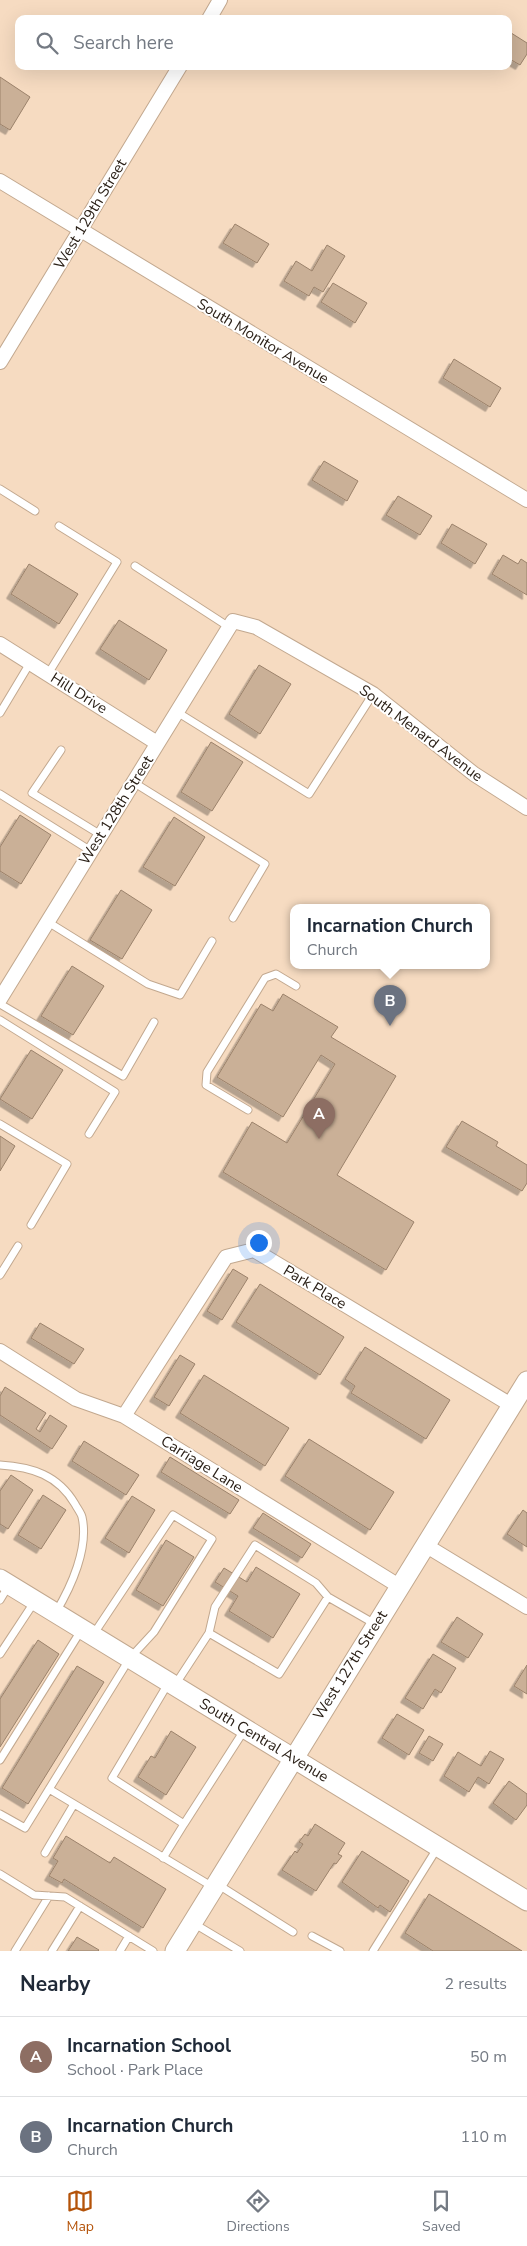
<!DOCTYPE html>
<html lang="en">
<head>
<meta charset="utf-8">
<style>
	:root { --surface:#fff; --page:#f2f2f3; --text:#1f2937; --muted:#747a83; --line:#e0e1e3; --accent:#b45309 }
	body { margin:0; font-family:"Nunito Sans",sans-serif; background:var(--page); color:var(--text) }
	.you { position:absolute; left:258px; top:1242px; width:18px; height:18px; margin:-12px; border:4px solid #fff; border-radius:50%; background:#1a73e8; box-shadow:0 0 0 8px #1a73e833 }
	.badge { display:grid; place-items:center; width:32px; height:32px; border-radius:50%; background:var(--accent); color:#fff; font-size:16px; font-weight:700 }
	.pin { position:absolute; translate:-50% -41px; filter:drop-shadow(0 1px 2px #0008) }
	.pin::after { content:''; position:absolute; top:26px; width:18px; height:15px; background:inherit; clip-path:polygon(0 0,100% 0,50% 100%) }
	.popup { position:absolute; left:290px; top:904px; width:200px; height:65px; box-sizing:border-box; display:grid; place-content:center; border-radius:10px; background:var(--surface); filter:drop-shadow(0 1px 4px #0005); font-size:16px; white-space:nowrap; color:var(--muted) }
	.popup b { font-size:19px; color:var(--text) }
	.popup::after { content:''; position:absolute; left:50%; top:100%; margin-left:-10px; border:10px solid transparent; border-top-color:var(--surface) }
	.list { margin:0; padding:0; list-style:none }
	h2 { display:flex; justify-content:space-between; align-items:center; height:65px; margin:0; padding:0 20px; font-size:21px }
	h2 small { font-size:16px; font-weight:400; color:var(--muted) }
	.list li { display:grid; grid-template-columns:32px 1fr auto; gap:15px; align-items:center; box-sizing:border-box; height:80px; padding:0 20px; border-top:1px solid var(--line) }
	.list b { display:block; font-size:19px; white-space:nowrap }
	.list p { margin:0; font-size:16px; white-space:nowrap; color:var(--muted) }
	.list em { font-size:16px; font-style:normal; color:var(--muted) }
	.icon { flex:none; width:28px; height:28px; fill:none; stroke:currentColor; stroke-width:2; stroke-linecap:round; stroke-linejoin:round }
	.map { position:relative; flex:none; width:527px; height:1951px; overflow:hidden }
	.search { position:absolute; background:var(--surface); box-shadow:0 5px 20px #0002; left:15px; right:15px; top:15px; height:55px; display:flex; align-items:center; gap:12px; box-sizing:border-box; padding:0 18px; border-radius:10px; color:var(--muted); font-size:19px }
	.sheet { height:225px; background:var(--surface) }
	nav { display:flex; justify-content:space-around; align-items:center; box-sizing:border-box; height:70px; border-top:1px solid var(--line); background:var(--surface); font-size:14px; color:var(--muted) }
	nav a { display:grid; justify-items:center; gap:2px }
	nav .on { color:var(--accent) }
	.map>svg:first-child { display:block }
	.building { fill:#cab097; stroke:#9b826b; filter:url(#shadow) }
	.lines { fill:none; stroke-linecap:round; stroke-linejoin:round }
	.lane-casing { stroke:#c2a88f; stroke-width:9 }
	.street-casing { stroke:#c2a88f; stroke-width:16 }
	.secondary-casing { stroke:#c2a88f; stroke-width:21 }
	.lane { stroke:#fff; stroke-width:7 }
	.street { stroke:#fff; stroke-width:14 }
	.secondary { stroke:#fff; stroke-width:19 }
	.labels { text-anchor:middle; stroke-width:4; stroke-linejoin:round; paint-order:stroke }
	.street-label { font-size:15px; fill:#2b2118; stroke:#fff }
</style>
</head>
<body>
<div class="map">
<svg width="527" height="1951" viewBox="0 0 527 1951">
	<defs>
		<filter id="shadow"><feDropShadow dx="-4.5" dy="4.5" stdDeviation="0" flood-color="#0004"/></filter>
	</defs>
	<rect width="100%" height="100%" fill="#f6dbc1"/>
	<!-- building -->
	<path class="building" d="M 508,31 L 527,43 L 527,54 L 520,65 L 508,58 Z
		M 0,77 L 30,97 L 10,130 L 0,124 Z
		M 235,224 L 269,244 L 257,263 L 223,243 Z
		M 327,245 L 345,256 L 323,292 L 314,287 L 309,296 L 284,281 L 296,261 L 312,271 Z
		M 333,283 L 367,303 L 355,323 L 321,302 Z
		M 454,359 L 501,388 L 490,407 L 443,378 Z
		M 324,461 L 358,481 L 347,501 L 312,480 Z
		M 398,496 L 432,516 L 420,535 L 386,515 Z
		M 452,524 L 487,544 L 475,564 L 441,543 Z
		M 503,555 L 518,564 L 521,559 L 527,563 L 527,595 L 492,574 Z
		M 29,564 L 78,594 L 59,624 L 11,594 Z
		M 119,620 L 167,650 L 149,680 L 100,649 Z
		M 259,665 L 291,684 L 260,734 L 229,714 Z
		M 211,742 L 243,762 L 212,811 L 181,792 Z
		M 20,815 L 51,835 L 21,884 L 0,871 L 0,847 Z
		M 174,817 L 205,837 L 175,886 L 143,867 Z
		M 121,890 L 152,910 L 122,959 L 90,940 Z
		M 72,966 L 104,986 L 73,1035 L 41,1016 Z
		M 283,994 L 338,1027 L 331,1037 L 396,1076 L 337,1175 L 414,1222 L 386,1270 L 223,1172 L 252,1122 L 287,1143 L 335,1064 L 321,1055 L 283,1117 L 217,1077 L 261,1004 L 273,1011 Z
		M 31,1050 L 63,1070 L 32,1119 L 0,1099 Z
		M 462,1121 L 498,1142 L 496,1146 L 527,1165 L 527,1183 L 522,1191 L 446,1147 Z
		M 0,1136 L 15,1146 L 0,1171 Z
		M 233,1269 L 248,1278 L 222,1320 L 207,1311 Z
		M 260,1284 L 344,1337 L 320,1375 L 236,1322 Z
		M 40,1323 L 84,1349 L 74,1364 L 31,1338 Z
		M 365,1347 L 450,1400 L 426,1439 L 351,1393 L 355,1386 L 345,1379 Z
		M 180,1355 L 195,1364 L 169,1406 L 154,1397 Z
		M 204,1375 L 289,1428 L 265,1466 L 180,1413 Z
		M 5,1387 L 46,1413 L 36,1429 L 40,1432 L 50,1415 L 67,1426 L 52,1449 L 0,1415 L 0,1396 Z
		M 309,1439 L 394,1492 L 370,1530 L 285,1476 Z
		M 84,1441 L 139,1475 L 126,1495 L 72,1461 Z
		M 170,1457 L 239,1500 L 230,1514 L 161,1472 Z
		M 11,1475 L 33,1490 L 8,1529 L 0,1524 L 0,1491 Z
		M 43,1495 L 66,1510 L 41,1549 L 18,1535 Z
		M 132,1496 L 155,1510 L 129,1553 L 105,1538 Z
		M 523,1510 L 527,1513 L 527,1547 L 507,1534 Z
		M 263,1513 L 311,1544 L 302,1558 L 253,1528 Z
		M 166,1540 L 194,1557 L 163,1606 L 136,1590 Z
		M 256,1567 L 300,1594 L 273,1638 L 229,1611 L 238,1596 L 215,1582 L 224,1568 L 247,1582 Z
		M 457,1617 L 483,1634 L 468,1658 L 441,1642 Z
		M 38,1640 L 59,1654 L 0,1747 L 0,1699 Z
		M 433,1654 L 456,1668 L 441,1693 L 435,1689 L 423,1709 L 405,1698 Z
		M 527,1665 L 527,1694 L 514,1686 Z
		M 77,1666 L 104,1682 L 28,1804 L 2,1788 Z
		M 397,1714 L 424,1730 L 409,1755 L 382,1738 Z
		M 171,1731 L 196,1747 L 166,1795 L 138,1777 L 151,1756 L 155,1758 Z
		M 429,1736 L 443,1744 L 433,1761 L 419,1753 Z
		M 490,1751 L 504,1759 L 489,1784 L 478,1777 L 469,1792 L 444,1776 L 458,1752 L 481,1766 Z
		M 509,1781 L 527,1794 L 527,1805 L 516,1820 L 493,1803 Z
		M 315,1824 L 345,1843 L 338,1854 L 342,1856 L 336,1864 L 334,1863 L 316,1891 L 282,1870 L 295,1851 L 297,1853 L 303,1844 L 299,1842 L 305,1834 L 308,1836 Z
		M 66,1836 L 110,1863 L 114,1857 L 166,1889 L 143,1928 L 64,1879 L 62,1883 L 49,1876 L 58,1861 L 53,1858 Z
		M 362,1851 L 409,1881 L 390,1912 L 380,1905 L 378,1908 L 342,1882 Z
		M 429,1894 L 522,1951 L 433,1951 L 405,1933 Z
		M 77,1937 L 99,1950 L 98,1951 L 68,1951 Z"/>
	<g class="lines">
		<defs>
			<path id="lane" d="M 0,489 L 35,511
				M 135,566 L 229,627
				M 48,674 L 117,562 L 59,526
				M 177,712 L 309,794 L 373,694
				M 0,713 L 30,663
				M 61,750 L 32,793 L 101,835
				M 133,782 L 265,864 L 233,918
				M 0,794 L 91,851
				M 48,922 L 148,984 L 180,995 L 212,941
				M 0,1004 L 123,1076 L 154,1022
				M 0,1020 L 115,1092 L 89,1134
				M 248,1110 L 206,1085 L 207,1072 L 265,978 L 276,974 L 296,986
				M 0,1124 L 67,1164 L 31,1225
				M 0,1275 L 18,1246
				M 0,1465 C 32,1467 58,1475 75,1504 C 77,1508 81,1513 82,1517 C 89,1548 71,1587 56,1612
				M 0,1600 L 9,1585
				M 209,1633 L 215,1607 L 255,1545 L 316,1583 L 328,1597
				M 0,1654 L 35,1601
				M 169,1682 L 112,1778 L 184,1824 L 245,1729
				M 175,1685 L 209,1633 L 279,1674 L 328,1597 L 375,1624
				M 0,1760 L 82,1629
				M 49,1789 L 213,1887
				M 0,1814 L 25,1828 L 130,1658 L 154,1632 L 212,1539 L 173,1515 L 93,1635
				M 45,1853 L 74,1804
				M 163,1858 L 184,1824
				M 0,1874 L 34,1895 L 65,1897 L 153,1951
				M 217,1884 L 293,1932
				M 193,1923 L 240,1951
				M 312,1936 L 340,1951
				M 15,1951 L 49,1896
				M 52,1951 L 80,1906
				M 120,1951 L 129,1936
				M 373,1951 L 438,1847"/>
			<path id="street" d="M 209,19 L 220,0
				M 0,181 L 527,500
				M 0,362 L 180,66
				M 0,644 L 157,743
				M 0,999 L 233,621 L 256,627 L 373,694 L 474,774 L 527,808
				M 0,1351 L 76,1399 L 124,1416 L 399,1586
				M 124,1416 L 226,1257 L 254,1250 L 511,1405
				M 425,1545 L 527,1607"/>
			<path id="secondary" d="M 0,1579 L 527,1901
				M 175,1951 L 527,1381"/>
		</defs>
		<!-- lane casing -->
		<use href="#lane" class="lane-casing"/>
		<!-- street casing -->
		<use href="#street" class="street-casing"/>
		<!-- secondary casing -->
		<use href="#secondary" class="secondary-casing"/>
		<!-- lane -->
		<use href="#lane" class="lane"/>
		<!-- street -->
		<use href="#street" class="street"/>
		<!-- secondary -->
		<use href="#secondary" class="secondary"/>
	</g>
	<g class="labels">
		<!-- street labels -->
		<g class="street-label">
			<text transform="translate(90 214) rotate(-59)" y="5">West 129th Street</text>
			<text transform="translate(263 341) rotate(31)" y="5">South Monitor Avenue</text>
			<text transform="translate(79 693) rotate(32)" y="5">Hill Drive</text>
			<text transform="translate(421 733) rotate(37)" y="5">South Menard Avenue</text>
			<text transform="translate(116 810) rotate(-58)" y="5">West 128th Street</text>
			<text transform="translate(315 1287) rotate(31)" y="5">Park Place</text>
			<text transform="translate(202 1464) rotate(32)" y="5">Carriage Lane</text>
			<text transform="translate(350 1665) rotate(-58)" y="5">West 127th Street</text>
			<text transform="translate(264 1740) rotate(31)" y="5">South Central Avenue</text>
		</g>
	</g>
</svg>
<div class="you"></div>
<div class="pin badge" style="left:319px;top:1139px;background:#8d6e63">A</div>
<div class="pin badge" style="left:390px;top:1026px;background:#6b7280">B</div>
<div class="popup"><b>Incarnation Church</b>Church</div>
<div class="search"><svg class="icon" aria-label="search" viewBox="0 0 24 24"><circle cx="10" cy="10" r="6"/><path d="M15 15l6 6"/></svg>Search here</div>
</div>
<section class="sheet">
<h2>Nearby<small>2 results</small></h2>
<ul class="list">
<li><span class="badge" style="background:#8d6e63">A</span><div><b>Incarnation School</b><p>School · Park Place</p></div><em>50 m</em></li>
<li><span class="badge" style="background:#6b7280">B</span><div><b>Incarnation Church</b><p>Church</p></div><em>110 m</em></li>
</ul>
</section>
<nav>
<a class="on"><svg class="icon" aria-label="map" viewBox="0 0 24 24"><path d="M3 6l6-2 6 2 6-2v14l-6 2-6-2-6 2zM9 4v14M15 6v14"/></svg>Map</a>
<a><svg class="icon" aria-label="directions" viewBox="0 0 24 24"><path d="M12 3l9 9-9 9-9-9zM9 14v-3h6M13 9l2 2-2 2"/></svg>Directions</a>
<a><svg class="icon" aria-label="saved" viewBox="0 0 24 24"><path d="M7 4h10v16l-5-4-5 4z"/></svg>Saved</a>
</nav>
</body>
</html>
